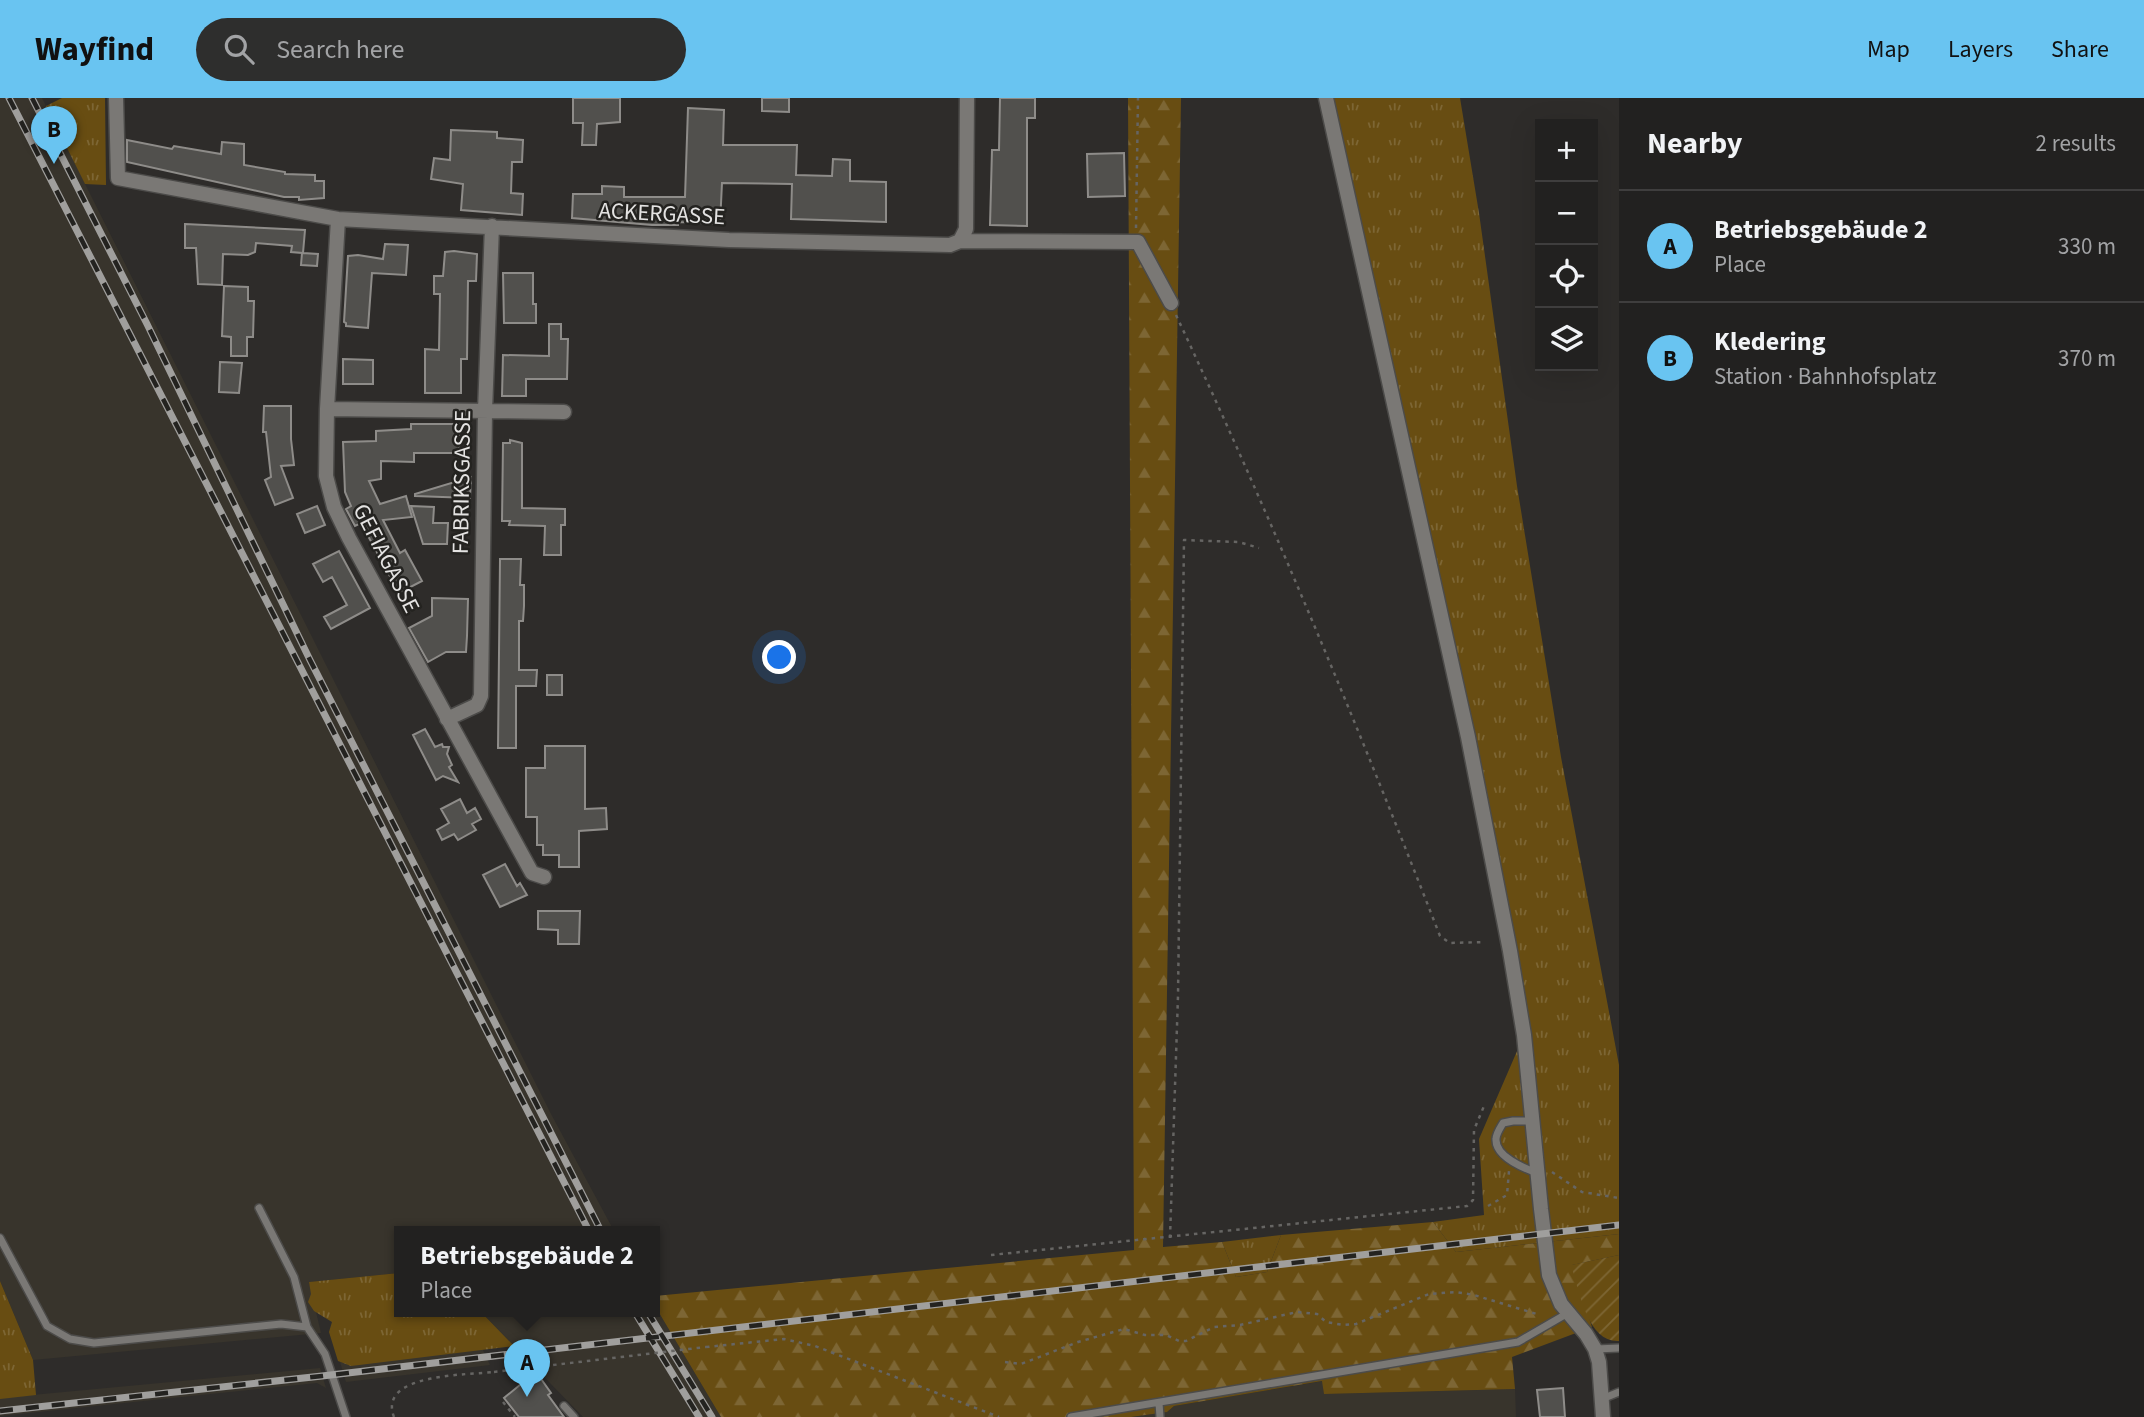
<!DOCTYPE html>
<html lang="en">
<head>
<meta charset="utf-8">
<style>
	:root { --surface:#222120; --page:#2e2e2d; --text:#f1f3f6; --muted:#a2a3a5; --line:#3f3e3e; --accent:#69c4f1 }
	body { margin:0; font-family:"Source Sans 3",sans-serif; background:var(--page); color:var(--text) }
	.controls { position:absolute; right:21px; top:21px; display:grid; overflow:hidden; border-radius:0px; box-shadow:0 7px 28px #0002 }
	.controls button { width:63px; height:63px; display:grid; place-items:center; padding:0; border:0; border-bottom:2px solid var(--line); background:var(--surface); color:var(--text); font:35px sans-serif }
	.you { position:absolute; left:780px; top:560px; width:24px; height:24px; margin:-18px; border:5px solid #fff; border-radius:50%; background:#1a73e8; box-shadow:0 0 0 10px #1a73e833 }
	.badge { display:grid; place-items:center; width:46px; height:46px; border-radius:50%; background:var(--accent); color:#111; font-size:23px; font-weight:700 }
	.pin { position:absolute; translate:-50% -58px; filter:drop-shadow(0 2px 4px #0008) }
	.pin::after { content:''; position:absolute; top:37px; width:24px; height:21px; background:inherit; clip-path:polygon(0 0,100% 0,50% 100%) }
	.popup { position:absolute; left:394px; top:1128px; width:266px; height:91px; box-sizing:border-box; display:grid; place-content:center; border-radius:0px; background:var(--surface); filter:drop-shadow(0 2px 5px #0005); font-size:23px; white-space:nowrap; color:var(--muted) }
	.popup b { font-size:26px; color:var(--text) }
	.popup::after { content:''; position:absolute; left:50%; top:100%; margin-left:-14px; border:14px solid transparent; border-top-color:var(--surface) }
	.list { margin:0; padding:0; list-style:none }
	h2 { display:flex; justify-content:space-between; align-items:center; height:91px; margin:0; padding:0 28px; font-size:30px }
	h2 small { font-size:23px; font-weight:400; color:var(--muted) }
	.list li { display:grid; grid-template-columns:46px 1fr auto; gap:21px; align-items:center; box-sizing:border-box; height:112px; padding:0 28px; border-top:2px solid var(--line) }
	.list b { display:block; font-size:26px; white-space:nowrap }
	.list p { margin:0; font-size:23px; white-space:nowrap; color:var(--muted) }
	.list em { font-size:23px; font-style:normal; color:var(--muted) }
	.icon { flex:none; width:38px; height:38px; fill:none; stroke:currentColor; stroke-width:2; stroke-linecap:round; stroke-linejoin:round }
	.map { position:relative; flex:none; width:1619px; height:1319px; overflow:hidden }
	header { display:flex; align-items:center; gap:42px; box-sizing:border-box; height:98px; padding:0 35px; background:var(--accent); color:#111 }
	header strong { font-size:33px }
	nav { display:flex; gap:38px; margin-inline-start:auto; font-size:24px }
	.search { width:490px; height:63px; background:var(--page); display:flex; align-items:center; gap:18px; box-sizing:border-box; padding:0 24px; border-radius:38px; color:var(--muted); font-size:26px }
	main { display:flex }
	aside { flex:1; background:var(--surface) }
	.map>svg:first-child { display:block }
	.built { fill:#38342c }
	.grass { fill:url(#grass-tufts) }
	.forest { fill:url(#forest-firs) }
	.garden { fill:url(#garden-furrows) }
	.building { fill:#51504d; stroke:#8e8c89; stroke-width:2 }
	.lines { fill:none; stroke-linecap:round; stroke-linejoin:round }
	.service-casing { stroke:#4c4b49; stroke-width:10 }
	.minor-casing { stroke:#4c4b49; stroke-width:17 }
	.path { stroke:#666563; stroke-width:2.5; stroke-dasharray:3.5 5; stroke-linecap:butt }
	.service { stroke:#7a7875; stroke-width:7 }
	.minor { stroke:#7a7875; stroke-width:14 }
	.rail-casing { stroke:#a09f9d; stroke-width:7 }
	.rail { stroke:#242320; stroke-width:4.5; stroke-dasharray:13; stroke-linecap:butt }
	.path-bridge { stroke:#666563; stroke-width:2.5; stroke-dasharray:3.5 5; stroke-linecap:butt }
	.labels { text-anchor:middle; stroke-width:5; stroke-linejoin:round; paint-order:stroke }
	.street-label { font-size:23px; fill:#e4e3e2; stroke:#242320 }
</style>
</head>
<body>
<header>
<strong>Wayfind</strong>
<div class="search"><svg class="icon" aria-label="search" viewBox="0 0 24 24"><circle cx="10" cy="10" r="6"/><path d="M15 15l6 6"/></svg>Search here</div>
<nav><a>Map</a><a>Layers</a><a>Share</a></nav>
</header>
<main>
<div class="map">
<svg width="1619" height="1319" viewBox="0 0 1619 1319">
	<defs>
		<pattern id="grass-tufts" width="24" height="20" patternUnits="userSpaceOnUse" patternTransform="scale(1.75)"><rect width="24" height="20" fill="#684d12"/><path d="M3 7l-1-3M5 7V3M7 7l1-3M15 17l-1-3M17 17v-4M19 17l1-3" fill="none" stroke="#7d6634"/></pattern>
		<pattern id="forest-firs" width="22" height="20" patternUnits="userSpaceOnUse" patternTransform="scale(1.75)"><rect width="22" height="20" fill="#684d12"/><path d="M5 1l3.5 6h-7zM16 11l3.5 6h-7z" fill="#7d6634"/></pattern>
		<pattern id="garden-furrows" width="10" height="10" patternUnits="userSpaceOnUse" patternTransform="scale(1.75)"><rect width="10" height="10" fill="#684d12"/><path d="M-1 1l2-2M0 10L10 0M9 11l2-2" fill="none" stroke="#7d6634"/></pattern>
	</defs>
	<rect width="100%" height="100%" fill="#2e2c2a"/>
	<!-- built -->
	<path class="built" d="M 0,0 L 42,0 L 551,1016 L 614,1133 L 399,1133 L 399,1175 L 309,1184 L 321,1235 L 33,1262 L 0,1183 Z
		M 655,1208 L 721,1319 L 583,1319 L 480,1213 L 655,1213 Z
		M 482,1250 L 490,1267 L 346,1284 L 340,1264 L 351,1267 Z
		M 320,1270 L 326,1290 L 317,1285 L 0,1318 L 0,1300 Z
		M 1323,1283 L 1324,1296 L 1515,1291 L 1516,1319 L 1131,1319 L 1167,1314 L 1174,1308 Z"/>
	<!-- grass -->
	<path class="grass" d="M 62,0 L 105,0 L 106,87 L 85,86 L 46,8 Z
		M 1328,0 L 1460,0 L 1479,115 L 1517,388 L 1561,659 L 1619,967 L 1619,1136 L 1456,1154 L 1433,1124 L 1484,1117 L 1479,1041 L 1524,937 Z
		M 1281,1137 L 1267,1174 L 1236,1179 L 1222,1144 Z
		M 399,1175 L 399,1213 L 480,1213 L 514,1248 L 351,1268 L 338,1263 L 329,1234 L 332,1224 L 314,1213 L 308,1204 L 311,1196 L 309,1184 Z
		M 0,1183 L 33,1262 L 36,1297 L 0,1301 Z"/>
	<!-- forest -->
	<path class="forest" d="M 1128,0 L 1181,0 L 1163,1149 L 1222,1144 L 1236,1179 L 1267,1174 L 1281,1137 L 1433,1124 L 1456,1154 L 1619,1136 L 1619,1157 L 1572,1167 L 1592,1229 L 1512,1259 L 1515,1291 L 1324,1296 L 1322,1283 L 1174,1308 L 1167,1314 L 1131,1319 L 721,1319 L 655,1208 L 655,1198 L 1134,1152 Z"/>
	<!-- garden -->
	<path class="garden" d="M 1619,1157 L 1619,1243 C 1587,1245 1579,1191 1571,1167 Z"/>
	<!-- building -->
	<path class="building" d="M 573,0 L 620,0 L 620,24 L 597,26 L 596,47 L 582,47 L 583,25 L 573,25 Z
		M 762,0 L 789,0 L 789,14 L 762,13 Z
		M 1000,0 L 1035,0 L 1035,20 L 1027,20 L 1027,128 L 990,127 L 992,52 L 999,52 Z
		M 688,10 L 724,12 L 723,47 L 797,47 L 796,77 L 832,78 L 833,61 L 850,62 L 850,83 L 886,84 L 886,124 L 791,121 L 792,86 L 722,85 L 720,126 L 678,124 L 678,127 L 652,127 L 572,120 L 573,96 L 602,96 L 602,88 L 624,89 L 624,99 L 685,99 Z
		M 451,32 L 497,34 L 497,40 L 523,42 L 522,64 L 512,64 L 511,95 L 523,96 L 522,117 L 461,112 L 463,86 L 431,81 L 434,60 L 450,62 Z
		M 127,42 L 172,51 L 174,48 L 221,56 L 222,44 L 244,46 L 244,67 L 285,74 L 285,76 L 315,77 L 315,83 L 324,83 L 324,100 L 299,102 L 299,99 L 284,99 L 127,64 Z
		M 1124,55 L 1125,98 L 1088,99 L 1087,56 Z
		M 185,126 L 305,132 L 303,155 L 318,156 L 317,168 L 301,167 L 302,155 L 291,154 L 292,148 L 256,145 L 255,154 L 248,157 L 223,156 L 222,187 L 198,186 L 196,150 L 185,150 Z
		M 385,146 L 408,147 L 406,177 L 372,175 L 368,230 L 346,228 L 346,225 L 344,224 L 348,158 L 358,157 L 383,161 Z
		M 454,153 L 477,156 L 476,183 L 468,183 L 467,261 L 461,261 L 461,295 L 425,295 L 425,251 L 439,252 L 440,196 L 434,196 L 434,178 L 443,178 L 445,154 Z
		M 503,175 L 533,175 L 533,206 L 536,206 L 536,225 L 504,225 Z
		M 224,188 L 248,189 L 248,203 L 254,203 L 253,239 L 247,239 L 247,258 L 231,258 L 231,239 L 222,238 Z
		M 549,226 L 561,226 L 561,241 L 568,241 L 567,281 L 526,281 L 526,298 L 502,298 L 503,257 L 549,258 Z
		M 343,261 L 373,262 L 373,286 L 343,286 Z
		M 220,264 L 242,265 L 239,295 L 219,294 Z
		M 264,308 L 291,308 L 291,341 L 294,367 L 281,368 L 293,400 L 275,407 L 265,382 L 271,379 L 266,334 L 263,334 Z
		M 411,326 L 459,326 L 459,355 L 414,355 L 414,364 L 381,363 L 381,381 L 369,383 L 380,406 L 406,398 L 412,419 L 383,422 L 400,455 L 405,452 L 422,483 L 399,495 L 361,425 L 355,428 L 346,411 L 351,408 L 345,394 L 343,344 L 376,343 L 376,333 L 411,331 Z
		M 510,342 L 522,345 L 522,410 L 565,411 L 565,427 L 561,427 L 561,457 L 544,457 L 545,428 L 509,427 L 510,423 L 502,423 L 503,345 L 510,345 Z
		M 471,379 L 470,400 L 415,398 L 415,396 Z
		M 317,408 L 325,427 L 305,435 L 297,416 Z
		M 411,408 L 434,409 L 433,425 L 448,425 L 447,446 L 423,446 Z
		M 339,453 L 370,510 L 331,531 L 324,519 L 347,507 L 332,479 L 323,484 L 313,466 Z
		M 500,461 L 521,461 L 520,487 L 524,487 L 524,508 L 523,523 L 519,523 L 519,572 L 537,572 L 536,588 L 516,588 L 516,650 L 498,650 Z
		M 432,500 L 468,501 L 467,538 L 466,554 L 446,554 L 428,564 L 409,530 L 432,518 Z
		M 547,577 L 562,577 L 562,597 L 547,597 Z
		M 425,631 L 435,649 L 442,646 L 443,649 L 449,649 L 447,656 L 452,667 L 449,669 L 458,684 L 443,678 L 436,682 L 413,637 Z
		M 545,648 L 585,648 L 585,711 L 606,710 L 607,731 L 579,733 L 579,769 L 559,769 L 559,757 L 543,757 L 543,747 L 537,747 L 537,719 L 526,719 L 526,670 L 545,670 Z
		M 460,701 L 467,715 L 475,710 L 481,721 L 472,726 L 476,732 L 458,742 L 454,736 L 442,742 L 437,732 L 449,725 L 441,711 Z
		M 505,766 L 517,788 L 520,785 L 527,797 L 500,809 L 483,777 Z
		M 538,813 L 580,813 L 579,846 L 558,846 L 558,832 L 538,831 Z
		M 532,1277 L 536,1281 L 539,1278 L 551,1295 L 548,1297 L 564,1319 L 519,1319 L 504,1300 Z
		M 1563,1290 L 1565,1319 L 1540,1319 L 1537,1292 Z"/>
	<g class="lines">
		<defs>
			<path id="service" d="M 1532,1023 L 1513,1023 L 1503,1025 C 1500,1030 1496,1036 1496,1041 C 1495,1058 1523,1070 1537,1075
				M 259,1110 L 294,1179 L 307,1229
				M 0,1140 L 47,1228 L 70,1241 L 94,1245 L 281,1226 L 307,1229 L 325,1256 L 346,1319
				M 1596,1251 L 1619,1250
				M 1602,1301 L 1619,1294
				M 1159,1305 L 1160,1319
				M 564,1308 L 574,1319
				M 1071,1319 L 1518,1244 L 1568,1215"/>
			<path id="minor" d="M 116,0 L 118,80 L 338,121 L 729,142 L 950,147 L 960,143 L 1138,144 L 1171,205
				M 1326,0 L 1468,639 L 1510,853 L 1524,937 L 1541,1111 L 1549,1177 L 1561,1206 L 1586,1236 L 1595,1251 L 1599,1264 L 1603,1319
				M 338,121 L 327,311 L 326,378 L 334,409 L 349,440 L 532,775 L 544,779
				M 960,143 L 966,131 L 967,0
				M 327,311 L 564,314
				M 447,621 L 477,607 L 481,598 L 485,313 L 492,128"/>
		</defs>
		<!-- service casing -->
		<use href="#service" class="service-casing"/>
		<!-- minor casing -->
		<use href="#minor" class="minor-casing"/>
		<!-- path -->
		<path class="path" d="M 1136,130 L 1138,0
			M 1176,217 C 1272,421 1358,628 1440,838 L 1450,845 L 1485,844
			M 1552,1074 L 1582,1094 L 1619,1100
			M 1488,1108 L 1507,1097 L 1509,1073
			M 1170,1140 L 1178,898 L 1184,442 L 1239,444 L 1259,450
			M 991,1157 L 1467,1108 L 1473,1102 L 1474,1032 L 1484,1008
			M 706,1249 L 784,1241 L 815,1248 L 999,1319
			M 1005,1264 L 1021,1266 L 1078,1244 L 1124,1231 L 1145,1237 L 1166,1237 L 1179,1243 L 1186,1243 L 1214,1229 L 1240,1227 L 1297,1214 L 1317,1216 L 1326,1224 L 1343,1227 L 1356,1226 L 1429,1196 L 1456,1194 L 1474,1197 L 1540,1217
			M 503,1304 L 515,1319
			M 394,1319 C 377,1275 469,1277 494,1274"/>
		<!-- service -->
		<use href="#service" class="service"/>
		<!-- minor -->
		<use href="#minor" class="minor"/>
		<defs>
			<path id="rail" d="M 9,0 L 589,1133
				M 32,0 L 147,226 L 310,562 L 601,1133
				M 634,1213 L 699,1319
				M 647,1213 L 712,1319
				M 0,1313 L 322,1278 L 1619,1127"/>
		</defs>
		<!-- rail casing -->
		<use href="#rail" class="rail-casing"/>
		<!-- rail -->
		<use href="#rail" class="rail"/>
		<!-- path-bridge -->
		<path class="path-bridge" d="M 494,1274 L 706,1249"/>
	</g>
	<g class="labels">
		<!-- street labels -->
		<g class="street-label">
			<text transform="translate(662 115) rotate(3)" y="8">ACKERGASSE</text>
			<text transform="translate(461 384) rotate(-89)" y="8">FABRIKSGASSE</text>
			<text transform="translate(387 460) rotate(63)" y="8">GEFIAGASSE</text>
		</g>
	</g>
</svg>
<div class="controls">
<button>+</button>
<button>−</button>
<button><svg class="icon" aria-label="locate" viewBox="0 0 24 24"><circle cx="12" cy="12" r="6"/><path d="M12 2v4M12 18v4M2 12h4M18 12h4"/></svg></button>
<button><svg class="icon" aria-label="layers" viewBox="0 0 24 24"><path d="M12 4l9 5-9 5-9-5zM3 14l9 5 9-5"/></svg></button>
</div>
<div class="you"></div>
<div class="pin badge" style="left:527px;top:1299px">A</div>
<div class="popup"><b>Betriebsgebäude 2</b>Place</div>
<div class="pin badge" style="left:54px;top:66px">B</div>
</div>
<aside>
<h2>Nearby<small>2 results</small></h2>
<ul class="list">
<li><span class="badge">A</span><div><b>Betriebsgebäude 2</b><p>Place</p></div><em>330 m</em></li>
<li><span class="badge">B</span><div><b>Kledering</b><p>Station · Bahnhofsplatz</p></div><em>370 m</em></li>
</ul>
</aside>
</main>
</body>
</html>
